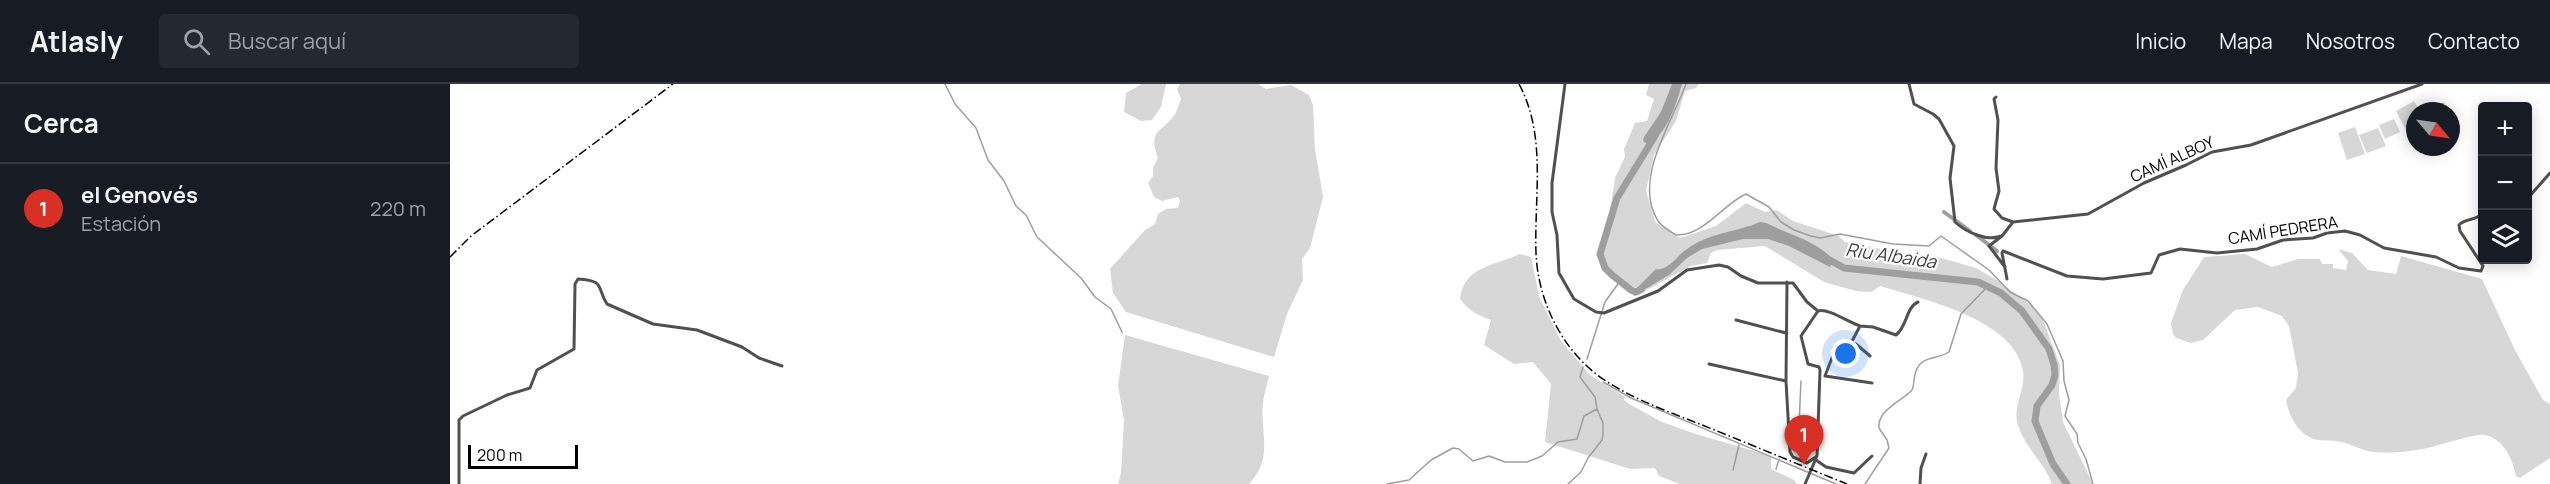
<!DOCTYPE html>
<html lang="es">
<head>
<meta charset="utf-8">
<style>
	:root { --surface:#171b24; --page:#242831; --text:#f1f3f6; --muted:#9ea1a6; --line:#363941; --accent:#d93025 }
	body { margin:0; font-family:Manrope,sans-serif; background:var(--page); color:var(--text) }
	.controls { position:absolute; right:18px; top:18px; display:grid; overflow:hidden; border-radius:6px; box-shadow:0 3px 15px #0003 }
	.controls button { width:54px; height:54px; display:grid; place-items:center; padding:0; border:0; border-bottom:2px solid var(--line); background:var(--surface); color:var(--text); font:30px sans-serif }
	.compass { position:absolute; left:1956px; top:18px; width:54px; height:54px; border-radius:50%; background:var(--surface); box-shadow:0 3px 15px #0003; rotate:119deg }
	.scale { position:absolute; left:18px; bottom:15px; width:110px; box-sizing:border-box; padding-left:6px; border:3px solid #000; border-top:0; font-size:16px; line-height:21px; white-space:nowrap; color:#000; -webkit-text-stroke:4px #fff; paint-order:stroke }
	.you { position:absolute; left:1396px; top:270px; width:21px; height:21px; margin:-15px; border:4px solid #fff; border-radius:50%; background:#1a73e8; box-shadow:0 0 0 9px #1a73e833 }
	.badge { display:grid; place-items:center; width:39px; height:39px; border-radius:50%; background:var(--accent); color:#fff; font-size:20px; font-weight:700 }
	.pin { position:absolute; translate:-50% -50px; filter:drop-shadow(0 2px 3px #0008) }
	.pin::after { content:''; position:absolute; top:32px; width:21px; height:18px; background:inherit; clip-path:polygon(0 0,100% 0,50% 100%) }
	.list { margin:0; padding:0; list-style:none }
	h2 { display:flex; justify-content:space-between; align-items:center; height:78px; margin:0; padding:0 24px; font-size:26px }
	h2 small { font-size:20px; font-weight:400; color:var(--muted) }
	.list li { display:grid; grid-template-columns:39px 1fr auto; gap:18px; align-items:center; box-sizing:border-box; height:90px; padding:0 24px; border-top:2px solid var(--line) }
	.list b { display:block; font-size:22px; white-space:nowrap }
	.list p { margin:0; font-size:20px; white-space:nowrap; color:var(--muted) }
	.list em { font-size:20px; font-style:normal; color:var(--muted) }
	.icon { flex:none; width:33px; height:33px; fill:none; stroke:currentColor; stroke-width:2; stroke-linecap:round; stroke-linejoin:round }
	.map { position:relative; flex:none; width:2100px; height:400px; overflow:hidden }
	header { display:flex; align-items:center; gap:36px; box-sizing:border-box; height:84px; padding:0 30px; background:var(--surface); border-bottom:2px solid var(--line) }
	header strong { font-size:28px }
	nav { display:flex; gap:33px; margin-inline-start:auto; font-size:21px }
	.search { width:420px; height:54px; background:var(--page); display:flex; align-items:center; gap:15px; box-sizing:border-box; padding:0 21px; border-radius:6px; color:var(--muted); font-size:22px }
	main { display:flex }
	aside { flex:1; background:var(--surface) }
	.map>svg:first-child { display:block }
	.green { fill:#d7d7d7 }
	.water { fill:#9e9e9e }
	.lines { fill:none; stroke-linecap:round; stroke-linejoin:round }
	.stream { stroke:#9e9e9e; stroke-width:1.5 }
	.canal { stroke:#9e9e9e; stroke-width:4 }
	.river { stroke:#9e9e9e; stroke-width:7 }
	.street { stroke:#505050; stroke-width:3 }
	.rail { stroke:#000; stroke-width:1.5; stroke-dasharray:9 3 1.5 3; stroke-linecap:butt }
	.labels { text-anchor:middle; stroke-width:4.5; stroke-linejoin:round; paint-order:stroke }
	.street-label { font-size:16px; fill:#000; stroke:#fff }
	.water-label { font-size:18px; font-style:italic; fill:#3f3f3f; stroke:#fff }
</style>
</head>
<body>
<header>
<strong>Atlasly</strong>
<div class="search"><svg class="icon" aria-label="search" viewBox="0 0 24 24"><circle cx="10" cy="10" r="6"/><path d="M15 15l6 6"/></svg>Buscar aquí</div>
<nav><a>Inicio</a><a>Mapa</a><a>Nosotros</a><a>Contacto</a></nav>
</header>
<main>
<aside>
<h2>Cerca<small></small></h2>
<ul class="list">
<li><span class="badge">1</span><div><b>el Genovés</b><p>Estación</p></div><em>220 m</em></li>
</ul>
</aside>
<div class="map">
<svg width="2100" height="400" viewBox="0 0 2100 400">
	<rect width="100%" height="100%" fill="#fff"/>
	<!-- green -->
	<path class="green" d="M 692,0 L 716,0 L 711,23 L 702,36 L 691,37 L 674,28 L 676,9 Z
		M 730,0 L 808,0 L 816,5 L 841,1 L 859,11 L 863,21 L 865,65 L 873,113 L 860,164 L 852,175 L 853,196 L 837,230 L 824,273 L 676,228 L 663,209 L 660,185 L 695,146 L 705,140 L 708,130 L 716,125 L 728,124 L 730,117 L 728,113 L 712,117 L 704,113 L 698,99 L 703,92 L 703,84 L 708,74 C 698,47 710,49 723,33 C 727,28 729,20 731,15 L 727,5 Z
		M 1199,0 L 1249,0 L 1246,4 L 1235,7 L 1226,37 L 1204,71 L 1196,107 L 1205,138 L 1230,154 L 1266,142 L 1296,119 L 1315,128 L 1327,126 L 1343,137 L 1389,152 L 1395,158 L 1467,172 L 1484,172 L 1526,184 L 1550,198 L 1582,222 L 1592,234 L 1610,281 L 1609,309 L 1613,338 L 1643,400 L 1602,400 C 1594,378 1575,364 1568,341 C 1562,323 1576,306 1573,287 C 1565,235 1472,215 1430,202 L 1421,208 L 1406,207 L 1374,198 L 1315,162 L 1267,166 L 1261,169 L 1257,179 L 1241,182 L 1199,205 L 1177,202 L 1158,185 L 1153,169 L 1165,94 L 1175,73 L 1174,65 L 1185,39 L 1197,37 L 1204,15 L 1196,11 Z
		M 1964,17 L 1969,26 L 1965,27 L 1965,51 L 1960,54 L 1946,27 Z
		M 1944,35 L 1950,48 L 1935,55 L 1929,41 Z
		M 1905,43 L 1915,70 L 1897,76 L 1888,49 Z
		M 1928,44 L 1936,62 L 1917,69 L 1909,51 Z
		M 1888,165 L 1902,169 L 1918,186 L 1946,190 L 1951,172 L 2032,195 L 2065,266 L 2093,316 L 2100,320 L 2100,374 L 2070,394 L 2066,392 C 2063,376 2054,355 2035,351 C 2025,349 1985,363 1973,365 C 1957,368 1933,370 1918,367 C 1909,365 1901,360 1892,358 C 1884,356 1876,357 1869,356 C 1850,354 1839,333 1836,316 L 1846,304 L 1848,289 L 1839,242 L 1832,232 L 1808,223 L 1785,226 L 1753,256 L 1741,259 L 1726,254 L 1723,250 L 1721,239 L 1733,206 L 1754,173 L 1795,170 L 1822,183 L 1848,175 L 1870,175 L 1872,180 L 1883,180 L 1883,184 L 1896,186 L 1898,177 Z
		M 1070,170 L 1081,173 L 1089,212 L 1111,257 L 1140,291 L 1175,313 L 1174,316 L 1179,320 L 1212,338 L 1246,350 L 1321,372 L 1321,385 L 1344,396 L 1347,400 L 1230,400 L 1209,392 L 1205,384 L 1180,385 L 1095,358 L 1101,300 L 1083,278 L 1064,280 L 1034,261 L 1041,236 C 1027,231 1019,227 1010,215 C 1014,182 1044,182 1070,170 Z
		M 675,251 L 819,292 C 817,301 814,310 813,319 C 810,351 824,373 799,400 L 668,400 L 671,389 L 674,336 L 668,302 Z"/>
	<!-- water -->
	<path class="water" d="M 1222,0 L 1232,0 C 1226,20 1217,52 1197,60 L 1193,57 L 1194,53 L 1211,28 Z
		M 1310,138 L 1316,139 C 1340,151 1364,156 1383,175 L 1380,183 L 1339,162 L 1318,155 L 1293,155 L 1252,165 L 1237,174 L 1219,191 L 1184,212 L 1183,208 L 1206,185 C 1219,187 1227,171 1237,165 C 1258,149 1287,148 1310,138 Z"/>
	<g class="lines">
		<!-- stream -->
		<path class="stream" d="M 495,0 L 505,20 L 526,44 L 538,76 L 554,97 L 566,122 L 576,131 L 587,153 L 631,194 L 645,213 L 661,225 L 672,248
			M 1236,0 C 1222,39 1182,96 1208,137 C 1212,143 1220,147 1226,151 C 1254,152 1273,120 1296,110 L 1319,123 L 1331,138 L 1344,146 L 1361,152 L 1370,154 L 1390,150 L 1443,160 L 1479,162 L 1491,152 L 1539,186 L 1560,208 L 1578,217 L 1597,240 L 1613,277 L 1614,297 L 1619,316 L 1615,332 L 1627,350 L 1628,359 L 1636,375 L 1643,400
			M 1137,275 L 1155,218 L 1170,197
			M 1351,297 L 1349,341 L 1356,377
			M 1153,298 L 1181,314 L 1386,400
			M 1326,385 L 1329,375
			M 1283,386 L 1289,361
			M 937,400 L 959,396 L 981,376 L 1003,364 L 1009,365 L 1023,377 L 1039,372 L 1055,378 L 1077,378 L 1092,372 L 1108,358 L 1127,355 L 1134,332 L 1147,325
			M 1118,400 L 1131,388 L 1138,374 L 1152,356 L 1153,350 L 1153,339 L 1147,325 L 1145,313 L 1130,293 L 1133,283
			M 1415,400 L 1439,364 L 1437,356 L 1429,344 C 1427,326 1451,318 1462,306 C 1465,300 1463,294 1466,287 C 1472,271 1487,276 1499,268 L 1511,230 L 1538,202"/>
		<!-- canal -->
		<path class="canal" d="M 1494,128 L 1520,147
			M 1526,151 L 1547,167"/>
		<!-- river -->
		<path class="river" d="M 1376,174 L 1394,184 L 1528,198 L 1551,209 L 1572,227 L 1599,265 L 1604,281 L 1605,291 L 1602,301 L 1587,322 L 1585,337 L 1603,380 L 1617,400
			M 1192,205 L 1186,208 L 1181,206 L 1162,191 L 1155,184 L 1150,170 L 1167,114 L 1205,52"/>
		<!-- street -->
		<path class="street" d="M 1115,0 L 1102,99 L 1102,128 L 1107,151 L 1109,189 L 1124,215 L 1146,228 L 1154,229 L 1208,207 L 1237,186 L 1269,181 L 1278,183 L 1291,192 L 1308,199 L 1343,199 L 1357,218 L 1368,227 L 1351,252 L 1358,280 L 1369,283 L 1370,286 L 1367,372 L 1355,400
			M 1459,0 L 1464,20 L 1483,30 L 1489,35 L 1504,62 L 1500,94 L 1505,138 C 1516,148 1537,158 1551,152
			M 1546,13 L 1544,15 L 1548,36 L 1546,84 L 1549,107 L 1544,125 L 1552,134 L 1563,138
			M 2078,114 L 2100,89
			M 1555,183 L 1539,162 L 1552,152 L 1563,138 L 1638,130 L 1694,99 L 1736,81 L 1762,68 L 1801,61 L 1972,0
			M 1557,195 L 1552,169 L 1553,167 L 1617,192 L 1653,195 L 1701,189 L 1709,171 L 1730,165 L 1767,169 L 1807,165 L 1833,156 L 1863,154 L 1877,149 L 1895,147 L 1910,151 L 1934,164 L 1986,173 L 2009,184 L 2031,187 L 2033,182 L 2010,147 L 2009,141 C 2015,134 2025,137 2032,130
			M 1337,198 L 1336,297 L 1340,368 L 1343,373 L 1357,379 L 1367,372
			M 1368,227 C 1378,224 1398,238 1410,242
			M 1286,236 L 1336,249
			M 1401,259 L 1406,260 L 1420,272
			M 1259,280 L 1336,297
			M 1375,292 L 1385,266 L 1400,261 L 1410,242 L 1423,243 L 1446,251 C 1457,243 1456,223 1468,218
			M 1375,292 L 1422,299
			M 1366,376 L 1376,383 L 1404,389 L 1422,372
			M 9,400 L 9,336 L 13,332 L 57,311 L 80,304 L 87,286 L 124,265 L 125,200 L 128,195 C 156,197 146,203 157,220 L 203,240 L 247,246 L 292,263 L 309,274 L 332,282
			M 1470,400 L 1471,384 L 1476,370"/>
		<!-- rail -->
		<path class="rail" d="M 1069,0 C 1097,52 1084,112 1086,169 C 1088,220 1115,272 1159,299 C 1191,319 1228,331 1262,345 C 1307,363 1352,382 1397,400
			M 0,173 L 21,152 L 223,0"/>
	</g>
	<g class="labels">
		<!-- street labels -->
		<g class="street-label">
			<text transform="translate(1722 75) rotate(-24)" y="6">CAMÍ ALBOY</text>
			<text transform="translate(1833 146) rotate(-9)" y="6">CAMÍ PEDRERA</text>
		</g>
		<!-- water labels -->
		<g class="water-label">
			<text transform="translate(1441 172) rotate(8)" y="6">Riu Albaida</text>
		</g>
	</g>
</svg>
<div class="controls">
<button>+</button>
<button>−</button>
<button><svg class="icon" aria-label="layers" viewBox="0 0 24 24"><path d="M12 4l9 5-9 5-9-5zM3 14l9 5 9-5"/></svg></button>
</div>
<svg class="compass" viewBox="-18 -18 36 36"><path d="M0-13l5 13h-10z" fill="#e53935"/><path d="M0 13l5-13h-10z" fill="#9ea1a6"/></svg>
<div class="scale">200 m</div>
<div class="you"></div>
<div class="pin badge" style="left:1354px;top:381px">1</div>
</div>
</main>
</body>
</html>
